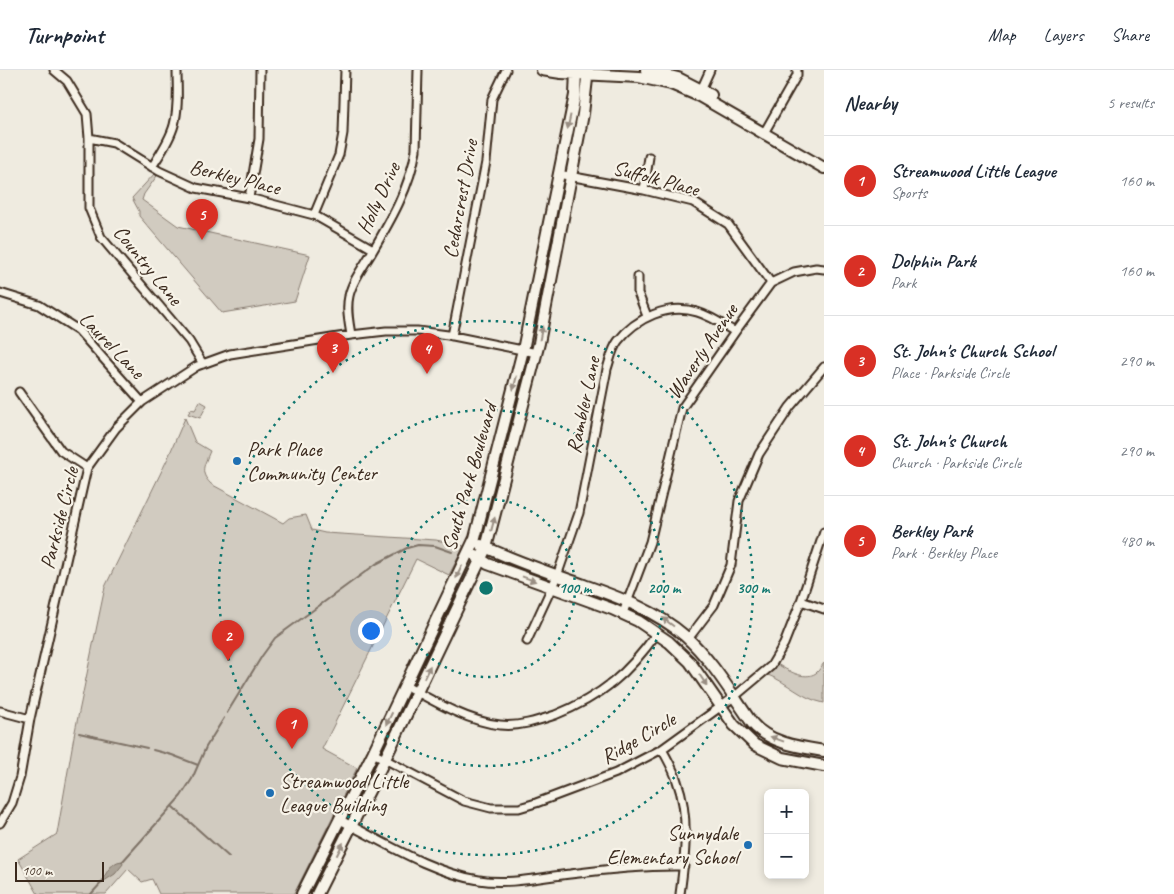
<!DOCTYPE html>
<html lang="en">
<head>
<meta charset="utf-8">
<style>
	:root { --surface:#fff; --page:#f2f2f3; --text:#1f2937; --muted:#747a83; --line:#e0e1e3; --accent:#d93025 }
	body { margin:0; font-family:Caveat,sans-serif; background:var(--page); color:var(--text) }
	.controls { position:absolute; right:15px; bottom:15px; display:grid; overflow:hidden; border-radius:8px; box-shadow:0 2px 8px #0003 }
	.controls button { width:45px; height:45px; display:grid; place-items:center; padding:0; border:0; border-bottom:1px solid var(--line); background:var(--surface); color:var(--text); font:25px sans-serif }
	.scale { position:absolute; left:15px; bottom:12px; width:89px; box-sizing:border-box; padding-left:5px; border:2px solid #3b2a1e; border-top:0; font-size:14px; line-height:18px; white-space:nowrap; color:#3b2a1e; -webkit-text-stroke:4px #f7f3e8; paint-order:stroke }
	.you { position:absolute; left:370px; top:560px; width:18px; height:18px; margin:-12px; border:4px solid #fff; border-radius:50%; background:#1a73e8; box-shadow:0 0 0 8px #1a73e833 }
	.badge { display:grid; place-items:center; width:32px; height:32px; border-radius:50%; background:var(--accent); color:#fff; font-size:16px; font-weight:700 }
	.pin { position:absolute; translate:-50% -41px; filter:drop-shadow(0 1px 2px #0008) }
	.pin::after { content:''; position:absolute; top:26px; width:18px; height:15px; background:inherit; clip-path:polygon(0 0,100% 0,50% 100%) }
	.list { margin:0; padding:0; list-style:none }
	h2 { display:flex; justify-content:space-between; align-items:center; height:65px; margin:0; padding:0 20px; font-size:21px }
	h2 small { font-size:16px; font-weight:400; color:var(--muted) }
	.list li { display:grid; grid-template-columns:32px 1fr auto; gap:15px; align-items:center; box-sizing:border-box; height:90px; padding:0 20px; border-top:1px solid var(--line) }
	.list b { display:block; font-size:19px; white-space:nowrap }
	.list p { margin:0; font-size:16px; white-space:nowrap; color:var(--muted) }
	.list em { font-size:16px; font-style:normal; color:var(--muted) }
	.map { position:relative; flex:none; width:824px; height:824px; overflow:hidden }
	header { display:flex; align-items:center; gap:30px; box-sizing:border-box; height:70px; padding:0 25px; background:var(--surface); border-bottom:1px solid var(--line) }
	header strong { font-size:24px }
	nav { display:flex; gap:28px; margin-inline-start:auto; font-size:18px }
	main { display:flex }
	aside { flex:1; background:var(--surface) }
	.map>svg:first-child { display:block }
	.green { fill:#d1cbc0; stroke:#867a6f }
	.water { fill:#aaa296; stroke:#7e7266 }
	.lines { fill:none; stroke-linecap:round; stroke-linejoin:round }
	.stream { stroke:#7e7266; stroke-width:2 }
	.street-casing { stroke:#3b2a1e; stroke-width:11 }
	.secondary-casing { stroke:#3b2a1e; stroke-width:14 }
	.street { stroke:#f7f3e8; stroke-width:7 }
	.secondary { stroke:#f7f3e8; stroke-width:10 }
	.oneway { fill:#998e83 }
	.ring { fill:none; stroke:#0f766e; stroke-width:2.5; stroke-dasharray:2.5 5 }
	.poi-dot { fill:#1f6fb2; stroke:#f7f3e8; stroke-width:2 }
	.labels { text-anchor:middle; stroke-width:4.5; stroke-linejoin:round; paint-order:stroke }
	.street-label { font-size:21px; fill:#3b2a1e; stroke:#f7f3e8 }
	.poi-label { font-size:21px; fill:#3b2a1e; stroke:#f7f3e8; text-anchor:start }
	.centre { fill:#0f766e; stroke:#f7f3e8; stroke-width:2.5 }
	.ring-label { font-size:15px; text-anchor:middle; font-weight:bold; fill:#0f766e; stroke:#f7f3e8; stroke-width:4.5; stroke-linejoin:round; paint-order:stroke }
</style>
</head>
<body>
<header>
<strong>Turnpoint</strong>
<nav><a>Map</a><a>Layers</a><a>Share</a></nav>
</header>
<main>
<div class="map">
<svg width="824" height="824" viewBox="0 0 824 824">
	<rect width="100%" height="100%" fill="#efebe0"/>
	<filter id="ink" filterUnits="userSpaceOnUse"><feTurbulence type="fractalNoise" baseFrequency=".02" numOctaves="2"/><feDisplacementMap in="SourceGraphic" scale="10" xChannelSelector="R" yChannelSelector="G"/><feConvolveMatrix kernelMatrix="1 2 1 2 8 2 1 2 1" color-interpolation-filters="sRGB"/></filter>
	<g filter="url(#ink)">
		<!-- green -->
		<path class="green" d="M 156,102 L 159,103 L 144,124 L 142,130 L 178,156 L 310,185 L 295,231 L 222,243 L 139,146 L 139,141 L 132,128 Z
			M 200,331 L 207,335 L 200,348 L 188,344 L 191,339 L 195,340 Z
			M 185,348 L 195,372 L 210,381 C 204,396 199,402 211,414 L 283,453 L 289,448 L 306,445 L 312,460 L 325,463 L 436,470 L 464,476 L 449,505 L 416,489 L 322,679 L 357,698 L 294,824 L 159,824 L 152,809 L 142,812 L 128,799 L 106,824 L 38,824 L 18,789 L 57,764 L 74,666 L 105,517 L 167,390 Z
			M 824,593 L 824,633 C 800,628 789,613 768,605 L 777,594 C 787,600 804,611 816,603 C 819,601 822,595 824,593 Z"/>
		<!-- water -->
		<path class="water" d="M 122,791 L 123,794 L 115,804 L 101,813 C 106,804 110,792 122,791 Z"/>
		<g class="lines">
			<!-- stream -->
			<path class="stream" d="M 227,643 L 262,586 L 275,568 L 376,494 L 407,478 L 418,475 L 435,476 L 452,482
				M 79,663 L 147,678
				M 153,680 L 172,685 L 198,695
				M 173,737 L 229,787
				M 122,792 L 181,726 L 192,709 L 206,677 L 224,648
				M 91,824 L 103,811"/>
			<defs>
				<path id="street" d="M 54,0 L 67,11 L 87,44 L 89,68 L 89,138 L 101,167 L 189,271 L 203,294
					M 700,22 L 710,0
					M 764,63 L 797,5 L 797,0
					M 89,68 L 114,73 L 159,101 L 196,118 L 249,128 L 314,145 L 373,179
					M 152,97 C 160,84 170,70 174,55 C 179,37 177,18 177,0
					M 558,104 L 644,120 L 693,132 L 728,154 L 771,213
					M 644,120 L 649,87
					M 249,128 L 259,69 L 260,0
					M 314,145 L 339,85 L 343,63 L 345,0
					M 638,207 L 638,223 L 647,246
					M 0,223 L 39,235 L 78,260 L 142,332
					M 351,265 C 349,252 346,239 349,226 C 352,211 364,196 372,182 C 391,150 410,117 416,80 L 418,0
					M 452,266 L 486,92 L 492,29 L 506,0
					M 19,322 L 61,381 L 87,398
					M 801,531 L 824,539
					M 623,543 L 650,472 L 682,338 L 735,262 L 771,213 L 794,202 L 816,198 L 824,199
					M 688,569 L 714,535 L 731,495 L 739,431 L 759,384 L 790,337 L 824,297
					M 527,571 L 557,506 L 579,443 L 607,299 C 610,290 612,279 618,271 C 636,248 668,233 697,242 C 711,246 722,254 735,262
					M 406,616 C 433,631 469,652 500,655 C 519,657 537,651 555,645 C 602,626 628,604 657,563
					M 0,641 L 30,649
					M 662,679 C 667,689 674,700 677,711 C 690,746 685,788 680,824
					M 373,683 L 464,731 L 491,738 L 519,738 L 536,733 L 616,703 L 662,679 L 734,627 L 771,596 L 784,574 L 801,531 L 824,462
					M 340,750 C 384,772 430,802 479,810 C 509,815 541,807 570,804 C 609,799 645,795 684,796
					M 0,753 L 12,733 L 20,707 L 30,649 L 87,398 L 116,358 L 142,332 L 197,296 L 230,284 L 351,265 L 386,261 L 417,261 L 448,265 L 537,283"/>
				<path id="secondary" d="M 542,0 L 561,3 L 639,7 L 671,14 L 699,26 L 824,98
					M 646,0 L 678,8 L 711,25
					M 481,475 C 514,491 550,503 584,515 C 620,528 655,540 685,566 C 712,590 731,623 752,653 C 769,673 799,677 824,681
					M 476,486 L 488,494 L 612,539 L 638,551 L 669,572 L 690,592 L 734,655 L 755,675 L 782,688 L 824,696
					M 302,824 L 373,683 L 475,468 L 523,280 L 575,25 L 576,0
					M 317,824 L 385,689 L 486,478 L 539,273 L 583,44 L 588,0"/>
			</defs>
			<!-- street casing -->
			<use href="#street" class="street-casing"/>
			<!-- secondary casing -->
			<use href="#secondary" class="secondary-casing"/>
			<!-- street -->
			<use href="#street" class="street"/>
			<!-- secondary -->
			<use href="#secondary" class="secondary"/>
		</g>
		<!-- one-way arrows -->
		<defs><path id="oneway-solid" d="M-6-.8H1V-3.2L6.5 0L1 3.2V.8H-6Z" transform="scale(1.25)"/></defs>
		<g class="oneway">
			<use href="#oneway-solid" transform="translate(569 52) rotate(102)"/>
			<use href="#oneway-solid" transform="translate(541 263) rotate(-79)"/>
			<use href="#oneway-solid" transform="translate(515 313) rotate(104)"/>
			<use href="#oneway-solid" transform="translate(493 454) rotate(-75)"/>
			<use href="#oneway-solid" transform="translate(459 502) rotate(115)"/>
			<use href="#oneway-solid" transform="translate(529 509) rotate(20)"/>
			<use href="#oneway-solid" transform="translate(668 552) rotate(-143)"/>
			<use href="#oneway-solid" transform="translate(427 602) rotate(-64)"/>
			<use href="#oneway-solid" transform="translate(703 610) rotate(57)"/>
			<use href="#oneway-solid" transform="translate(389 649) rotate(116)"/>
			<use href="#oneway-solid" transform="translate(777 669) rotate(-160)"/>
			<use href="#oneway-solid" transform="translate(340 779) rotate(-63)"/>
		</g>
	</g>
	<!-- distance rings -->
	<g class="ring">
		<circle cx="486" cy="518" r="89"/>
		<circle cx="486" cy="518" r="178"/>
		<circle cx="486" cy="518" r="267"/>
	</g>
	<!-- markers -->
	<g class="poi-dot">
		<circle cx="237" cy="391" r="5"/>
		<circle cx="270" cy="723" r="5"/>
		<circle cx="748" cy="775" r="5"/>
	</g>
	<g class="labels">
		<!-- street labels -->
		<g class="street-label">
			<text transform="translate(235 107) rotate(14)" y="7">Berkley Place</text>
			<text transform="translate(656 108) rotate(15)" y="7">Suffolk Place</text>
			<text transform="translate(378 128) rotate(-65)" y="7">Holly Drive</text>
			<text transform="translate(460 129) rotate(-80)" y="7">Cedarcrest Drive</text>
			<text transform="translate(148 195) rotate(51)" y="7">Country Lane</text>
			<text transform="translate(112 275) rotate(46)" y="7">Laurel Lane</text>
			<text transform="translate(702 281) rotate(-56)" y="7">Waverly Avenue</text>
			<text transform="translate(583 335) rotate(-78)" y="7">Rambler Lane</text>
			<text transform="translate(469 407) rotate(-74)" y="7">South Park Boulevard</text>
			<text transform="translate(59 448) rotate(-76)" y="7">Parkside Circle</text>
			<text transform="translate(638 668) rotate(-30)" y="7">Ridge Circle</text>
		</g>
		<!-- poi labels -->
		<g class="poi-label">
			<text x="247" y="386">Park Place<tspan x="247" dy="24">Community Center</tspan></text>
			<text x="280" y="718">Streamwood Little<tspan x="280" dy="24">League Building</tspan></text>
			<text x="738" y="770" text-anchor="end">Sunnydale<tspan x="738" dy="24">Elementary School</tspan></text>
		</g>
	</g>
	<circle cx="486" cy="518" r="8" class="centre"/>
	<g class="ring-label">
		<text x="575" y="523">100 m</text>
		<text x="664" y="523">200 m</text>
		<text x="753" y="523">300 m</text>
	</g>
</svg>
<div class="controls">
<button>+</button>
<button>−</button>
</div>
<div class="scale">100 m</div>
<div class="you"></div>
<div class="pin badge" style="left:292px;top:679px">1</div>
<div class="pin badge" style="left:228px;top:591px">2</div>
<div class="pin badge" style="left:333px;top:303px">3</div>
<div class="pin badge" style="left:427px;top:304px">4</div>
<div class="pin badge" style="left:202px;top:170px">5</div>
</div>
<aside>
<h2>Nearby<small>5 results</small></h2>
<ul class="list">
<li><span class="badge">1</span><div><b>Streamwood Little League</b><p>Sports</p></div><em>160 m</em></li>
<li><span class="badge">2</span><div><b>Dolphin Park</b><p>Park</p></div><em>160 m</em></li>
<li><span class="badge">3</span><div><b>St. John's Church School</b><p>Place · Parkside Circle</p></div><em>290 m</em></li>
<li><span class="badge">4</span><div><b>St. John's Church</b><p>Church · Parkside Circle</p></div><em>290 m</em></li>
<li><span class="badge">5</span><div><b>Berkley Park</b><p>Park · Berkley Place</p></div><em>480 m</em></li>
</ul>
</aside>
</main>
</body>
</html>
